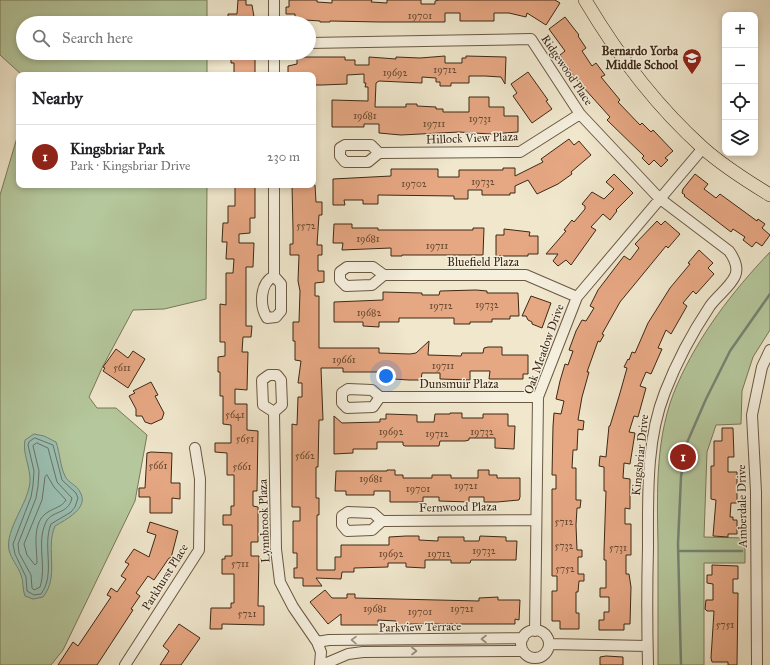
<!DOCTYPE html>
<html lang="en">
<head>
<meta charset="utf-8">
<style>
	:root { --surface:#fff; --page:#f2f2f2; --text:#202124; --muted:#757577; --line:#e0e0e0; --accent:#8f2418 }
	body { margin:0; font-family:"IM FELL Great Primer",serif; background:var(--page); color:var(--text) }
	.controls { position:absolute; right:12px; top:12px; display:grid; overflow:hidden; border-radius:8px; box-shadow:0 2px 6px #0003 }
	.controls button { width:36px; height:36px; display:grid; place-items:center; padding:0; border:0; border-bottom:1px solid var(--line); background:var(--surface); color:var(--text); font:20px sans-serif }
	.you { position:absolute; left:386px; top:376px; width:14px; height:14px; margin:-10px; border:3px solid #fff; border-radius:50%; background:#1a73e8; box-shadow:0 0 0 6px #1a73e833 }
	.badge { display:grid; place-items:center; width:26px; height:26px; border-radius:50%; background:var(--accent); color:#fff; font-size:13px; font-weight:700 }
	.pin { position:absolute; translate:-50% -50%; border:2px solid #fff; box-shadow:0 1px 4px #0006 }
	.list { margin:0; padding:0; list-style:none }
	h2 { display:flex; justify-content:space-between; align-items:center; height:52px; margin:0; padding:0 16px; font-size:17px }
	h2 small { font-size:13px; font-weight:400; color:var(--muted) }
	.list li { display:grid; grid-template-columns:26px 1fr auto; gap:12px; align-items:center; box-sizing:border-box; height:64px; padding:0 16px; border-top:1px solid var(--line) }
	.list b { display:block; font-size:15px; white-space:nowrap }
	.list p { margin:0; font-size:13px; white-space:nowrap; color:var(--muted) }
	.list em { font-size:13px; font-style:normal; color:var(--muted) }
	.icon { flex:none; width:22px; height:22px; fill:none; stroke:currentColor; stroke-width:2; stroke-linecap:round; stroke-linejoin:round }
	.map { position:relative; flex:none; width:770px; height:665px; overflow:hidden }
	.search { position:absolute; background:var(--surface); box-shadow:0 2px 6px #0003; left:16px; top:16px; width:300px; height:44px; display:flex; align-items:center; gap:10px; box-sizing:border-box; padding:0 14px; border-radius:22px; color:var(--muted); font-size:15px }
	.panel { position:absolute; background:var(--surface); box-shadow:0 2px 6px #0003; left:16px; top:72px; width:300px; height:116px; border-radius:8px }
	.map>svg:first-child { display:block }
	.green { fill:#b5c79c; stroke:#797858 }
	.water { fill:#9bc0b3; stroke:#758374 }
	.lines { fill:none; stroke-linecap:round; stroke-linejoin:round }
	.shore { stroke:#6c7464; stroke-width:1 }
	.stream { stroke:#758374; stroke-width:2.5 }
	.building { fill:#e6a783; stroke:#3d2815 }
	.minor-casing { stroke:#6a5843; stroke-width:12 }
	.major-casing { stroke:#3d2815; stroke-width:14 }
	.minor { stroke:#f5efde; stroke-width:10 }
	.major { stroke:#f0e7cd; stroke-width:13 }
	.oneway { stroke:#998c7a }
	.labels { text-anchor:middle; stroke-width:3; stroke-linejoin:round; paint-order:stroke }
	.number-label { font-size:10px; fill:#674830 }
	.poi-label { font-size:12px; font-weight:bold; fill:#3d2815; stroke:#f5efde; text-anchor:end }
	.street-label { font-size:12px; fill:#3d2815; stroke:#f5efde }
</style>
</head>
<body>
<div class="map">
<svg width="770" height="665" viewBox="0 0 770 665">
	<rect width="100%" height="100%" fill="#f0e7cd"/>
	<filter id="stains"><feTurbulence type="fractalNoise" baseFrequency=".005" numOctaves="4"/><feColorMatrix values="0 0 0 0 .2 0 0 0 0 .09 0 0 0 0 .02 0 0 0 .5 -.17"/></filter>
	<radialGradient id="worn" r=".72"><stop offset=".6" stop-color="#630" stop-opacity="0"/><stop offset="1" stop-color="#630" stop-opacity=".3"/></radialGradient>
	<!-- green -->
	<path class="green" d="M 0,0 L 207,0 L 207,23 L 23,23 L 23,53 L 207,53 L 207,75 L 22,75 L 0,55 Z
		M 19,131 L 19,185 L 207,185 L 206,299 L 164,309 L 133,310 L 103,366 L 89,397 L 97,408 L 116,408 L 147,435 L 135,501 L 63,650 L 51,665 L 0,665 L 0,195 Z
		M 770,252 L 770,330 L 753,357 L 742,391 L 741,424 L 716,425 L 707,452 L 704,537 L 745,538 L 745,563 L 704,563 L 704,665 L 658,665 C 658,625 658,584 658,544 C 657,491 655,435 677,385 C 699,335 732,292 770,252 Z"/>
	<!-- water -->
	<path class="water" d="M 34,434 L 44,436 L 56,442 C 60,453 60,466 65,476 C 68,483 77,485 80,492 C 90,508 65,520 55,526 C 45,549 60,576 43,597 L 33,599 L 25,596 C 22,589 24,582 21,575 C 18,566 11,559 9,550 C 5,529 28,504 30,482 C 31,468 22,453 25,440 Z"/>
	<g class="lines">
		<!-- shore -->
		<path class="shore" d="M 35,438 L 53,445 L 62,480 L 76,493 L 78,498 L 75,507 L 71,512 L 51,524 C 42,546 56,574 41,594 L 34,595 L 27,591 L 26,577 L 15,554 L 13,544 L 31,497 L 33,485 L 34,471 L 28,445 L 29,442 Z
			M 37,443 L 48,448 L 57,482 L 72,498 C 68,515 52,510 46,522 C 36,543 47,566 40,587 L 34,590 L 32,588 L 31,575 L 19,553 L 18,544 L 36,498 L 38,486 L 39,471 L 33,446 Z
			M 47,475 L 54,487 L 66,500 C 62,507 54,508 48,512 C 31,522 37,548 37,563 L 35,565 L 27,555 L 24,544 L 42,500 L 45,477 Z"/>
		<!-- stream -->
		<path class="stream" d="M 678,551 L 742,551
			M 681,665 L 678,544 L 681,477 L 686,445 L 706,399 L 730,351 L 770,294"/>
	</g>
	<!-- building -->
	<path class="building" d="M 238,0 L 246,0 L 246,5 L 252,5 L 255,23 L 228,23 L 228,14 L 237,14 Z
		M 289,0 L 317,0 L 317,2 L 332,3 L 332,0 L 372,0 L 371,2 L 387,3 L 387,0 L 421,0 L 421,4 L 435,4 L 435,1 L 439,0 L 555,0 L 560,3 L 546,25 L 527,13 L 526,17 L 509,13 L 494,13 L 494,21 L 460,21 L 460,13 L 445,13 L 445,22 L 380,22 L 330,21 L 330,22 L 320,22 L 320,21 L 305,20 L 305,22 L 295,22 L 295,14 L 286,14 L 286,7 L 289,7 Z
		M 565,17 L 579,35 L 578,36 L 586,48 L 582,51 L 592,66 L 596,63 L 605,75 L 601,77 L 620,100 L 618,102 L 640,125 L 642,123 L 651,132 L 653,130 L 673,151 L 665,158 L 668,160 L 661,167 L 654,160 L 649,165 L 642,158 L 644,156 L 607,120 L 610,117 L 575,78 L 560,55 L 565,51 L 549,29 Z
		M 231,53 L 255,53 L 255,75 L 234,75 L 234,63 L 231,63 Z
		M 445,56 L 445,63 L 462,63 L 462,58 L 466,58 L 466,56 L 506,57 L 505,84 L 501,77 L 485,76 L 469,76 L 469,83 L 451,83 L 451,86 L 440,86 L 440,82 L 436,82 L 436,78 L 422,77 L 422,83 L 379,81 L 376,83 L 375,107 L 406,107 L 406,104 L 417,104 L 417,106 L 436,107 L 436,109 L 443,109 L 443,112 L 469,112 L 469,97 L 489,97 L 489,107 L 504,107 L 504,116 L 518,116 L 518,132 L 490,134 L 459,132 L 401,135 L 379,133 L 379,124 L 364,124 L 364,127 L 332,127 L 332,100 L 368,101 L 368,87 L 365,87 L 366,83 L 364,83 L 364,74 L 347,75 L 347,84 L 322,85 L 313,85 L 313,75 L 291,75 L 291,73 L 288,73 L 288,66 L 297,64 L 297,57 L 345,57 L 345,60 L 355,60 L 355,65 L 369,65 L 369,57 L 396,59 L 396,57 L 420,58 Z
		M 528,72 L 548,100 L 546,101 L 552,109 L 532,123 L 513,96 L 517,93 L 511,84 Z
		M 569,139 L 574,145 L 579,141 L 591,155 L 571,172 L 572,174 L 558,184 L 537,194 L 528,180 L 515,186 L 515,193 L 510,193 L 510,195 L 482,195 L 482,190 L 468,190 L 468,199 L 454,199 L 454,196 L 378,195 L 378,204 L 363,204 L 363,200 L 344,200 L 345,205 L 333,205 L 333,179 L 391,176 L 391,169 L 438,169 L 438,177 L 459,177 L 459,170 L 503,170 L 503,168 L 515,168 L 515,176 L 543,162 L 541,159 Z
		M 614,174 L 633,193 L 616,210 L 617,211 L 610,220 L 603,214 L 591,227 L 596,230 L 571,265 L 566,260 L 558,266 L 553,261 L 558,254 L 546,254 L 566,231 L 564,230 L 572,220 L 574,222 L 585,209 L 585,206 L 582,204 L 592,192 L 604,199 L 614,189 L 606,182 Z
		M 695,174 L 708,184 L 704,189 L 716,198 L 720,194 L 757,221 L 758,219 L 765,224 L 762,228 L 770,235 L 762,246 L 756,242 L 752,247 L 743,240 L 745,237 L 733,229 L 731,232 L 684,196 L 685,195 L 682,193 L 683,189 Z
		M 235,185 L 255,185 L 255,218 L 250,218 L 250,233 L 239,234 L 239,243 L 254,243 L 253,267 L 246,267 L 246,326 L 252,326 L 251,337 L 243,337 L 242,352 L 248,352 L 247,390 L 235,389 L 235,404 L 247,404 L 247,430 L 258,431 L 257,491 L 253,491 L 253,506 L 258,507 L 258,542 L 251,542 L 251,556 L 259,556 L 258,606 L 264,606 L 264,625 L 222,624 L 222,629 L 210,629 L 211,608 L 231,608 L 231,603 L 234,603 L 234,574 L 222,574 L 222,559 L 225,559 L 225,556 L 232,556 L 232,525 L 223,525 L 223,515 L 231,515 L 231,506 L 234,506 L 234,475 L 227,475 L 227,453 L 215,452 L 215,443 L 231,443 L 231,425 L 223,424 L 223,396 L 220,396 L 220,372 L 218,372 L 218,357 L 225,356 L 225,342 L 220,342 L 220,304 L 226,305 L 226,273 L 233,273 L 234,259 L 226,259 L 227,242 L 222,242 L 223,223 L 228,223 L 228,206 L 235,206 Z
		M 292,185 L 315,185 L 316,202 L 322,202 L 322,215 L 319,215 L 317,245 L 322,245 L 322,255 L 318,255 L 318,271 L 324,271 L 324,282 L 315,283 L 315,296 L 319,296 L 319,348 L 379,348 L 379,353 L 410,354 L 416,353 L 429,341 L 428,355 L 461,356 L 462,353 L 483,353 L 484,348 L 488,347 L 502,347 L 502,355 L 528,355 L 528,374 L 523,374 L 523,379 L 489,379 L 490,371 L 470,371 L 470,380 L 440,379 L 440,373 L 422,373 L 421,380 L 409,380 L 393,379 L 393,372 L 343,372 L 343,368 L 321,368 L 323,420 L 319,420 L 318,467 L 316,467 L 316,498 L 319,498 L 319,515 L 317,515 L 317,570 L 335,570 L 335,557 L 341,557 L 341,545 L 389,545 L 389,537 L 406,536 L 419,536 L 419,540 L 438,541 L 438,537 L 464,537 L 464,541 L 479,541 L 480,536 L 506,537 L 506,541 L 517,541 L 516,560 L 471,560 L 470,563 L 451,563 L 451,560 L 425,560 L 425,568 L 406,567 L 406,563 L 388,563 L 388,567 L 354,568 L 354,572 L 342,572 L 341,579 L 316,578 L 322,586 L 303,586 L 303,578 L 294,578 L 294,568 L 297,568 L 297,553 L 293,553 L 293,521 L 300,521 L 300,507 L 292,507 L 292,424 L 297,425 L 298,397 L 302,397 L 302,383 L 298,383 L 301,361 L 295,360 L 295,341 L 293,341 L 293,322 L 299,322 L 300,291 L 298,281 L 299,255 L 290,255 L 290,244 L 293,244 L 293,230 Z
		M 657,221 L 661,225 L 665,221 L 680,234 L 668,248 L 666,246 L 620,302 L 602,334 L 604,335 L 600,342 L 598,341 L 587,372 L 589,372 L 582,397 L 578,420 L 584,421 L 583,430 L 578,429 L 577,450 L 573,450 L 572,468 L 576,468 L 576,500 L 581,500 L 580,508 L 577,508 L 576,525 L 577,550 L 582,550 L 582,557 L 578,557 L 578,574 L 584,574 L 584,581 L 579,581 L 578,592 L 576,592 L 576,613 L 579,613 L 579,629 L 560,629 L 560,621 L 552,621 L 552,591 L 557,591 L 557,576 L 552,576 L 552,489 L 556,489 L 556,475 L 552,475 L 553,426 L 554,413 L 561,414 L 564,401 L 556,399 L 560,381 L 565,364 L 568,365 L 573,351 L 569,350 L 576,331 L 582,320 L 586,321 L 594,308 L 590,306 L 598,290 L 624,256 L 630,260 L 639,248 L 635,244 Z
		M 334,224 L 352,224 L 352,228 L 378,228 L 378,230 L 473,230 L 473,228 L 484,228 L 483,255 L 402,255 L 402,256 L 391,256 L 391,248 L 342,250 L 343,243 L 333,243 Z
		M 504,229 L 530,232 L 529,236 L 538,236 L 538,254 L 528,254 L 528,256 L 496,256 L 496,235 L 504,235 Z
		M 699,250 L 713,263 L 708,268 L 714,274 L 696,294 L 693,291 L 683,303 L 687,306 L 671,334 L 666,330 L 658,348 L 662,349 L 651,374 L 646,372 L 640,386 L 646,388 L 638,417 L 634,416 L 629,432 L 635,433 L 630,464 L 624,463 L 623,478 L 630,479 L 630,509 L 625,508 L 625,524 L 631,524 L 631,555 L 626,555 L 626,574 L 629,574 L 631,587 L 630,624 L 624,624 L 624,630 L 599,630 L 599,620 L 604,620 L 604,612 L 609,612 L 609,597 L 600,597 L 600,588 L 606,588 L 606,560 L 604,560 L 604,551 L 606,491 L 604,491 L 604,467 L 599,466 L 600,456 L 606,457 L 609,426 L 610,426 L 620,393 L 627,368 L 624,367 L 628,359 L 629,360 L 632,352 L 635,353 L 648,323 L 670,288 L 690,264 L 688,263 Z
		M 476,290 L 487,291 L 487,293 L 518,293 L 519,316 L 510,316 L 510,319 L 492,319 L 492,322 L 470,322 L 470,324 L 454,324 L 454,318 L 399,318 L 399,322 L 379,322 L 379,327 L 363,326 L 363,322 L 334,322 L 334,302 L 383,300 L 383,292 L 422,293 L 422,295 L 439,295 L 440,291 Z
		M 531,296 L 551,303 L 542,328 L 532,324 L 532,322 L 528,320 L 526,316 L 522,316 Z
		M 116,349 L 128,358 L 133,351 L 145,359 L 128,388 L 103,371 L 105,368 L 103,367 Z
		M 151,382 L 158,395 L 155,396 L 164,413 L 162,419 L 151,424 L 145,422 L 142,416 L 136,416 L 136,409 L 129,396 L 135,393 L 133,391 Z
		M 450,413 L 462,413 L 462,418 L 483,418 L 483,414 L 508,414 L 508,426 L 515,426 L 514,449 L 495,448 L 495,438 L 469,438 L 469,440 L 465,441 L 440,441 L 439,446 L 405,446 L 403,445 L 403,442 L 377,442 L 377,449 L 353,449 L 353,453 L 334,454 L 334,416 L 342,423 L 380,422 L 380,419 L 386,419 L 386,414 L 417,415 L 417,422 L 434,422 L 435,414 L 450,414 Z
		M 722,428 L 733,428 L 734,457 L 728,457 L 728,472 L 737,472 L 737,503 L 731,503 L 730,517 L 733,517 L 733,520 L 737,520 L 737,534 L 728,534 L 728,537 L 713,536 L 716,500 L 711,499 L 711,466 L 714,466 L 714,441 L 722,441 Z
		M 151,452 L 172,453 L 171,483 L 180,483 L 180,499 L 172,498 L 172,513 L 150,513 L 150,497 L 139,497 L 139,488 L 145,488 L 147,453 Z
		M 387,470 L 395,470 L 395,475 L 403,475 L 403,478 L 432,478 L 432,475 L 451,475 L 451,478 L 478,478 L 478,470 L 489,470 L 489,475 L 497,475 L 497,478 L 520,478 L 520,497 L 519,500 L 497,502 L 484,502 L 484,497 L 469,497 L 469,502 L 439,501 L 439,497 L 423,497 L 423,502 L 390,502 L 390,491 L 374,491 L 374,495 L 346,495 L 346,491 L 335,491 L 336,471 L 387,471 Z
		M 150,522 L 178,531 L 171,558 L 169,558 L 154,580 L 148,576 L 136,593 L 140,596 L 131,609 L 133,610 L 97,665 L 58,665 L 73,642 L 78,646 L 111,597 L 107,595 L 111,588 L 117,592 L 126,579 L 121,576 L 129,564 L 125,562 L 134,549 L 149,557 L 156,535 L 147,532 Z
		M 712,565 L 738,566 L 738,579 L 733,579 L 733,593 L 738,593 L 737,665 L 728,665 L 728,662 L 712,662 L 711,658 L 714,611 L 707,611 L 705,609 L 706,600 L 713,600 L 713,584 L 707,583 L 707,575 L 712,575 Z
		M 325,590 L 332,598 L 347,598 L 347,594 L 355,594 L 355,598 L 479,601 L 479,598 L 498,597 L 498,600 L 520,600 L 519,620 L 515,619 L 515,624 L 407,624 L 407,626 L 396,626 L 396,621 L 378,620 L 378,625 L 341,625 L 341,614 L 328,624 L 310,602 Z
		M 179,624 L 200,638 L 181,665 L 160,665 L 169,651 L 163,646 Z
		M 606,656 L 623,657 L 623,665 L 600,665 L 600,657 Z"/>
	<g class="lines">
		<defs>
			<path id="minor" d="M 274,0 L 274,23
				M 309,43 L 531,39 L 580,114 L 659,198 L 729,251 C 734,258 739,267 735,276 C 730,287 717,296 710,306 C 692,333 677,361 665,392 C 646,440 648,495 648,547 C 647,586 647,626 648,665
				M 274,75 L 274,53
				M 379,153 L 368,162 L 345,162 L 340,156 L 340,148 L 345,145 L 371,145 L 379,153 L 520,152 L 580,114
				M 384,275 L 372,285 L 346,286 L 340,280 L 340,272 L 347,267 L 373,267 L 384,275 L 526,275 L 577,297
				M 274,276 C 260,283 259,305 267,318 L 276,317 L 281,311 L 281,284 L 274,276 L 274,185
				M 380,397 L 373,407 L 347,408 L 342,403 L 342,393 L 348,389 L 372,390 L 380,397 L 538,397
				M 274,412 L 263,405 L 262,380 L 269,375 L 277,375 L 281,380 L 282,405 L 274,412 L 276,549 L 280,582 L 293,607 L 317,642 L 321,652 L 320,665
				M 382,521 L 372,530 L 347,531 L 342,525 L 342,516 L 348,512 L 373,513 L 382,521 L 535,520
				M521 644a14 14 0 1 1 28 0a14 14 0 1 1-28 0Z
				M 535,631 L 538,397 L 577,297 L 703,148
				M 317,642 L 329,640 L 523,638
				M 549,644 L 647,646
				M 125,665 L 199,550 L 200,479 L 195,448
				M 322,665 L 348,654 L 363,652 L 523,651
				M 757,665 L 756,492 L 752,415 L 762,367 L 770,350"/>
			<path id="major" d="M 585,0 C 617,54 655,105 703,148 C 723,166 747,181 770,195"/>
		</defs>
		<!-- minor casing -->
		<use href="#minor" class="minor-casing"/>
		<!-- major casing -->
		<use href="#major" class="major-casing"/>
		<!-- minor -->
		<use href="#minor" class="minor"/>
		<!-- major -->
		<use href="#major" class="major"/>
	</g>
	<!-- one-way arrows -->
	<defs><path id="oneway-chevron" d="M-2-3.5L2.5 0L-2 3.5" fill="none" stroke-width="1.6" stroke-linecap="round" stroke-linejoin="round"/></defs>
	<g class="oneway">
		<use href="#oneway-chevron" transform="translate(484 639) rotate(-180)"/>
		<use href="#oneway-chevron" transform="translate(354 640) rotate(-179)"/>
		<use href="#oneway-chevron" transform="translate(414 651)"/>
	</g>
	<!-- icons -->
	<defs>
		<symbol id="school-pin" viewBox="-11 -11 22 30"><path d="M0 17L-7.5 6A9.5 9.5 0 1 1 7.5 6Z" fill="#8f2418" stroke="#f5efde"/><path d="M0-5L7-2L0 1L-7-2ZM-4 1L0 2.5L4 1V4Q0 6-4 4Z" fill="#fff"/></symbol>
	</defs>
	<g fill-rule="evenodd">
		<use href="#school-pin" x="681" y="47" width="22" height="30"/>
	</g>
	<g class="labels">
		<!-- number labels -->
		<g class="number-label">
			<text x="420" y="19">19701</text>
			<text x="445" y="73">19712</text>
			<text x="395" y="76">19692</text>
			<text x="365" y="119">19681</text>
			<text x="480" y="122">19731</text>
			<text x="434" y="127">19711</text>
			<text x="483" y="185">19732</text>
			<text x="414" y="187">19702</text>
			<text x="306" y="229">5572</text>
			<text x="368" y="242">19681</text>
			<text x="437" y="249">19711</text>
			<text x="487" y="308">19732</text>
			<text x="441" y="309">19712</text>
			<text x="369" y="316">19682</text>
			<text x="344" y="363">19661</text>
			<text x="443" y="369">19711</text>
			<text x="122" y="371">5611</text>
			<text x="235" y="418">5641</text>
			<text x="391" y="435">19692</text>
			<text x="482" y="435">19732</text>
			<text x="437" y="437">19712</text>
			<text x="245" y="442">5651</text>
			<text x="305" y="459">5662</text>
			<text x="158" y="469">5661</text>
			<text x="242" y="470">5661</text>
			<text x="371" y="482">19681</text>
			<text x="466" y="489">19721</text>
			<text x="418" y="492">19701</text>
			<text x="564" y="525">5712</text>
			<text x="564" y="549">5732</text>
			<text x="618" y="551">5731</text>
			<text x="484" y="554">19732</text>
			<text x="391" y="557">19692</text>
			<text x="439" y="557">19712</text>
			<text x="240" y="567">5711</text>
			<text x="565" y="572">5752</text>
			<text x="375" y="612">19681</text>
			<text x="462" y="612">19721</text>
			<text x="420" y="615">19701</text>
			<text x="247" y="617">5721</text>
			<text x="725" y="628">5751</text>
		</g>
		<!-- poi labels -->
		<g class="poi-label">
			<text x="678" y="55">Bernardo Yorba<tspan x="678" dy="14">Middle School</tspan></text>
		</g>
		<!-- street labels -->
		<g class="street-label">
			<text transform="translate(567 70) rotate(56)" y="4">Ridgewood Place</text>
			<text transform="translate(472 138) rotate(-2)" y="4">Hillock View Plaza</text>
			<text x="483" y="266">Bluefield Plaza</text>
			<text transform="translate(544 349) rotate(-70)" y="4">Oak Meadow Drive</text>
			<text x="459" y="388">Dunsmuir Plaza</text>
			<text transform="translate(640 455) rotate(-84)" y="4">Kingsbriar Drive</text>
			<text transform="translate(742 506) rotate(-91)" y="4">Amberdale Drive</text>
			<text transform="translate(458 507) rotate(-1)" y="4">Fernwood Plaza</text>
			<text transform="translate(264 521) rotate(-92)" y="4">Lynnbrook Plaza</text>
			<text transform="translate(165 577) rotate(-58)" y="4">Parkhurst Place</text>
			<text transform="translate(420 627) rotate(-1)" y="4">Parkview Terrace</text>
		</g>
	</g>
	<rect width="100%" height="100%" filter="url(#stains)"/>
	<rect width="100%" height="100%" fill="url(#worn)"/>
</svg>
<div class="controls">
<button>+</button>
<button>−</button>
<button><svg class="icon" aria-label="locate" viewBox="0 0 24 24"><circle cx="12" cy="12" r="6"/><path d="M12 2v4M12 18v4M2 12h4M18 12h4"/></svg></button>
<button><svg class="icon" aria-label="layers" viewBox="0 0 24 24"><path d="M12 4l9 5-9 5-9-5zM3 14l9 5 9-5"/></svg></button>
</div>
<div class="you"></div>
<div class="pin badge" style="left:683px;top:457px">1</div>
<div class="search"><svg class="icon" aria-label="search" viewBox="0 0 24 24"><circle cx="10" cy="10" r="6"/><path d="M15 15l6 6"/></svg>Search here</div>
<section class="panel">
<h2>Nearby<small></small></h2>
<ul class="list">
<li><span class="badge">1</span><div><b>Kingsbriar Park</b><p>Park · Kingsbriar Drive</p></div><em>230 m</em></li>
</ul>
</section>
</div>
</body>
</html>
